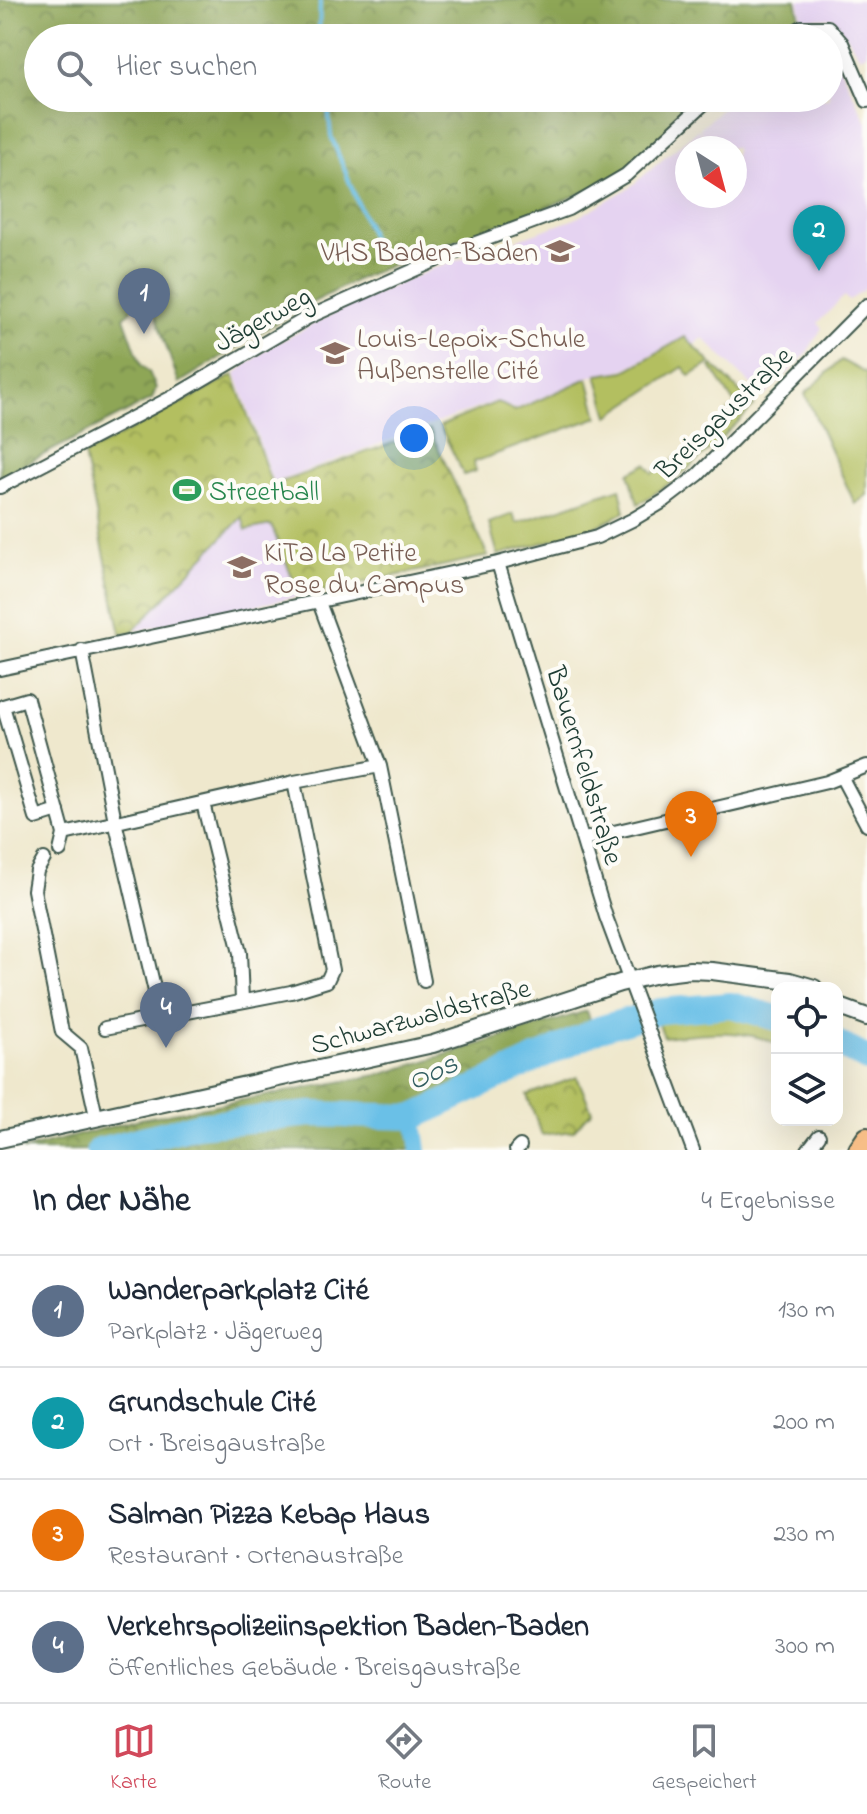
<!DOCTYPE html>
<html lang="de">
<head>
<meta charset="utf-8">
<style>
	:root { --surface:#fff; --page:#f2f2f3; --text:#1f2937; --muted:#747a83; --line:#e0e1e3; --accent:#d1495b }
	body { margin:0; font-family:"Indie Flower",sans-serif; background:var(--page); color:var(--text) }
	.controls { position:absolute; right:24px; bottom:24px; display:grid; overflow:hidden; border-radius:16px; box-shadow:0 8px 32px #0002 }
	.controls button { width:72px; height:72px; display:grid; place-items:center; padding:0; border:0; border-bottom:2px solid var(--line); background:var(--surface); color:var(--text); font:40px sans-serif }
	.compass { position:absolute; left:675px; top:136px; width:72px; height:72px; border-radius:50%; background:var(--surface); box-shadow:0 8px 32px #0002; rotate:144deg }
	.you { position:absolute; left:414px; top:438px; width:28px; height:28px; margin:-20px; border:6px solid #fff; border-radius:50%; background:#1a73e8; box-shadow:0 0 0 12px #1a73e833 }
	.badge { display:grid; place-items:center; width:52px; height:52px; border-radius:50%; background:var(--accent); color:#fff; font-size:26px; font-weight:700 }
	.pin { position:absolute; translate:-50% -66px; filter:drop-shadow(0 2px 4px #0008) }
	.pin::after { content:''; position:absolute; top:42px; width:28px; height:24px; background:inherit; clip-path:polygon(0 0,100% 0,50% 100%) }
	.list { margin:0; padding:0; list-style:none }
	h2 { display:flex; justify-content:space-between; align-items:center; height:104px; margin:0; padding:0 32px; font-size:34px }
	h2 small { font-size:26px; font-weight:400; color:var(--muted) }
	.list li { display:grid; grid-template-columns:52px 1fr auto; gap:24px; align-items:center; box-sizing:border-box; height:112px; padding:0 32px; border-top:2px solid var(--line) }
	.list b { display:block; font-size:30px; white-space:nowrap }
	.list p { margin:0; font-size:26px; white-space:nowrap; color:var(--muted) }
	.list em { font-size:26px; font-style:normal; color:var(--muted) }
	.icon { flex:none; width:44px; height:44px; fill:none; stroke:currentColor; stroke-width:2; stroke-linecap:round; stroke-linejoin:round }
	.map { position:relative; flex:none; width:867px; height:1150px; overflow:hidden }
	.search { position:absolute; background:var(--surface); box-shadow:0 8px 32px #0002; left:24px; right:24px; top:24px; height:88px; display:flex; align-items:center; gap:20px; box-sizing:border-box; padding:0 28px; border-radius:44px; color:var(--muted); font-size:30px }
	.sheet { height:552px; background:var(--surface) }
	nav { display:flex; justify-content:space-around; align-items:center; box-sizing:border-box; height:112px; border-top:2px solid var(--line); background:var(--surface); font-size:22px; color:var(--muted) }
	nav a { display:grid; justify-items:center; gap:4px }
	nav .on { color:var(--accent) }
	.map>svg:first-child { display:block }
	.built { fill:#e5d3f1 }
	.grass { fill:#b3bf61; stroke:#697e4a; stroke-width:2 }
	.forest { fill:url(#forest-crowns); stroke:#567246; stroke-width:2 }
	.park { fill:url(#park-crowns); stroke:#697e4a; stroke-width:2 }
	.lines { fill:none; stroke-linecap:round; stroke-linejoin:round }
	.stream { stroke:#6ac0e7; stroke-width:4 }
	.canal { stroke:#6ac0e7; stroke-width:16 }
	.river { stroke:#6ac0e7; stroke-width:26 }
	.minor-casing { stroke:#3e574b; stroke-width:16 }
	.tertiary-casing { stroke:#3e574b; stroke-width:20 }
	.primary-casing { stroke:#3e574b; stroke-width:24 }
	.minor { stroke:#fff; stroke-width:12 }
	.tertiary { stroke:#fff; stroke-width:16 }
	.primary { stroke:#f7be87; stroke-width:20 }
	.labels { text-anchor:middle; stroke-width:8; stroke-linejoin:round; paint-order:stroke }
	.education-label { font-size:28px; fill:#785e54; stroke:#fdfcf7; text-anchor:start }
	.street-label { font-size:28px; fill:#1f3d34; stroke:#fdfcf7 }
	.leisure-label { font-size:28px; fill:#27864d; stroke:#fdfcf7; text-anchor:start }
	.water-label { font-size:30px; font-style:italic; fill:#325e61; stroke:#fdfcf7 }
</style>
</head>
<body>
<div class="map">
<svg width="867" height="1150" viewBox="0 0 867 1150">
	<defs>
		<pattern id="forest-crowns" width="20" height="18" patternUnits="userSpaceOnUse" patternTransform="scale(2)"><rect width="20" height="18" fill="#8ea657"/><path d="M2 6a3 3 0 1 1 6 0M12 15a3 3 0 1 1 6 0" fill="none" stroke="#738849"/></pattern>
		<pattern id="park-crowns" width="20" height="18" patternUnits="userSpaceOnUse" patternTransform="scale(2)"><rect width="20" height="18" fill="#b3bf61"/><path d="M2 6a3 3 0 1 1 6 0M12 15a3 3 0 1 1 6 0" fill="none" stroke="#919c51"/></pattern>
	</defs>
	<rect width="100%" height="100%" fill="#fdfcf7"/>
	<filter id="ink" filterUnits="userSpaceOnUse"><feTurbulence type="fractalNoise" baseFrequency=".0125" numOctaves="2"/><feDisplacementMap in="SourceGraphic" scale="16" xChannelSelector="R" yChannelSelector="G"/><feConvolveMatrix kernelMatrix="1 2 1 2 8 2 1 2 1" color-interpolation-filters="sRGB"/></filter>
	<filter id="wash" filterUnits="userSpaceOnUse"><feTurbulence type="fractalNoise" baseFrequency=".006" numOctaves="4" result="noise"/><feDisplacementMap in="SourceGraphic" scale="32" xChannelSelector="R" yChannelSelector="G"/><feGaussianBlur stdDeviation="1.8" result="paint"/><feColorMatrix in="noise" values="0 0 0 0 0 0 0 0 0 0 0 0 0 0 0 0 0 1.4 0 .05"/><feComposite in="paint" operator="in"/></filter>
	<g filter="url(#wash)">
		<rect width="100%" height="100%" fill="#efe8cd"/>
		<!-- built -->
		<path class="built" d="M 798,0 L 867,0 L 867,53 L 860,56 L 833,18 L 802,18 Z
			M 829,45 L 867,123 L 867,287 L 849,301 L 844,296 L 818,323 L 822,328 L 806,354 L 764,397 L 703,338 L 694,345 L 685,336 L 625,369 L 588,377 L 515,409 L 496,401 L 273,483 L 236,373 L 270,347 L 352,304 L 435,268 L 575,219 L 629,188 L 699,129 L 705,148 L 687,148 L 687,196 L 722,196 L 723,198 L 723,196 L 735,196 L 735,148 L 707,148 L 700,128 L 734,98 L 829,98 Z
			M 242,517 L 246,531 L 271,526 L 299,596 L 135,631 Z"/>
		<!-- grass -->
		<path class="grass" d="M 685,337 L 711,363 L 690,376 L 683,367 L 609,416 L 597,375 L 625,371 Z
			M 841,360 L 867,374 L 867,495 L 855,504 L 805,394 Z
			M 713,365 L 754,406 C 718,442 683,478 638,504 L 629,473 L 646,464 L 653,473 L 732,421 L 727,412 L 736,406 L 711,367 Z
			M 588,378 L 598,417 L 474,462 L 475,471 L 464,475 L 440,426 L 497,402 L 515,411 Z
			M 620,488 L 625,512 L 590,530 L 498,555 L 489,523 L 513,514 L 517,523 Z
			M 738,1016 L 767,1021 L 777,1026 L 777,1044 C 741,1027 702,1033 664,1037 L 658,1022 Z"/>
		<!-- forest -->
		<path class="forest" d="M 0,0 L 796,0 L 802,27 L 783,38 L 38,38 L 38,98 L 710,98 L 626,175 L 501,226 L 436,247 L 362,277 L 290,314 L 179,383 L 149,297 L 138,303 L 124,317 L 141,365 L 149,372 L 156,388 L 152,399 L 0,477 L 0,32 L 4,23 L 0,24 Z
			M 587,1011 L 592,1025 L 406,1112 L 412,1150 L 22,1150 L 140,1119 L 383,1074 Z"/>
		<!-- park -->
		<path class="park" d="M 234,375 L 272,485 L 430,430 L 488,556 L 300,596 L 271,525 L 246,530 L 242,517 L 132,632 L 121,634 L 84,455 Z
			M 577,1077 L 592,1111 L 573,1131 L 542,1135 L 527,1095 Z"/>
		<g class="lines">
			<!-- stream -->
			<path class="stream" d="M 319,38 L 320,0
				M 327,98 L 331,136 L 381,261"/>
			<!-- canal -->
			<path class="canal" d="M 414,1117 L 419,1150"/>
			<!-- river -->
			<path class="river" d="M 837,1043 L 867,1059
				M 99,1150 L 197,1125 L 312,1114 L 414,1117 L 599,1029 L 660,1011 L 731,1005 L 777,1018"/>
		</g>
	</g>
	<g filter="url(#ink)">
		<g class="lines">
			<defs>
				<path id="minor" d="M 783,38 L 802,27 L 828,27 L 842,43 L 867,101
					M 0,487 L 176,395 L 307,318 L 468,246 L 568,209 L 626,175 L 710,98
					M 498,563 L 606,917 L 693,1150
					M 319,602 L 380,766 L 424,981
					M 82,650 L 115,821 L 161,1017
					M 0,669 L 498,563 L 597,537 L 632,520 L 664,501 L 698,475 L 867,305
					M 842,778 L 867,825
					M 203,803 L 240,953 L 242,1000
					M 58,811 L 36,818 L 3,706 L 27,699 L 64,834 L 60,851
					M 64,834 L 294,782 L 380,766
					M 584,839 L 827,782 L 867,766
					M 44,859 L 37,871 L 34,890 L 62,1032 L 81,1048 L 96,1116
					M 105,1028 L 291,992 L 327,981 L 332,970 L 294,782
					M 516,1150 L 520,1146
					M 808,1150 L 819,1136"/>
				<path id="tertiary" d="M 837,1006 L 867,1017
					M 0,1139 L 433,1044 L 620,983 L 657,974 L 690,970 L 712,971 L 790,981 L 814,988"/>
				<path id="primary" d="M 859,1150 L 867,1138"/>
			</defs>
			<!-- minor casing -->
			<use href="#minor" class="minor-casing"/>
			<!-- tertiary casing -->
			<use href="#tertiary" class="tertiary-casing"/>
			<!-- primary casing -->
			<use href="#primary" class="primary-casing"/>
			<!-- minor -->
			<use href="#minor" class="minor"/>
			<!-- tertiary -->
			<use href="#tertiary" class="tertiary"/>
			<!-- primary -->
			<use href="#primary" class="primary"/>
		</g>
	</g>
	<!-- icons -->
	<defs>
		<symbol id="school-bare" viewBox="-9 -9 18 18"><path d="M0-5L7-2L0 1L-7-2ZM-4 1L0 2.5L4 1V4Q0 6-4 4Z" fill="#8d6e63" stroke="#fdfcf7" stroke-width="2.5" paint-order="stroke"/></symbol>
		<symbol id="stadium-bare" viewBox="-9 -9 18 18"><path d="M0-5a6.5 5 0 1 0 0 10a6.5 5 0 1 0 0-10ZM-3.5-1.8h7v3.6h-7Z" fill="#2e9e5b" stroke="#fdfcf7" stroke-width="2.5" paint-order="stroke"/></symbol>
	</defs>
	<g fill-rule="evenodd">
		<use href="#school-bare" x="540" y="231" width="40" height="40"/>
		<use href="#school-bare" x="315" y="333" width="40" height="40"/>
		<use href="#stadium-bare" x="167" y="470" width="40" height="40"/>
		<use href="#school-bare" x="222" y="547" width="40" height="40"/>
	</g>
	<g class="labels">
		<!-- education labels -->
		<g class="education-label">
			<text x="538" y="261" text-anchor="end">VHS Baden-Baden</text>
			<text x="357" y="347">Louis-Lepoix-Schule<tspan x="357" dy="32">Außenstelle Cité</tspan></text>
			<text x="264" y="561">KiTa La Petite<tspan x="264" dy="32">Rose du Campus</tspan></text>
		</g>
		<!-- street labels -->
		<g class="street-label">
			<text transform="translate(262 318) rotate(-29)" y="10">Jägerweg</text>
			<text transform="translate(723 412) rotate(-44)" y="10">Breisgaustraße</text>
			<text transform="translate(586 765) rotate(73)" y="10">Bauernfeldstraße</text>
			<text transform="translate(420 1015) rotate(-15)" y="10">Schwarzwaldstraße</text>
		</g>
		<!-- leisure labels -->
		<g class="leisure-label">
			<text x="209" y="500">Streetball</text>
		</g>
		<!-- water labels -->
		<g class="water-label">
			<text transform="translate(432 1071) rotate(-24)" y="10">Oos</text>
		</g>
	</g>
</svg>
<div class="controls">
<button><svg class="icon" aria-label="locate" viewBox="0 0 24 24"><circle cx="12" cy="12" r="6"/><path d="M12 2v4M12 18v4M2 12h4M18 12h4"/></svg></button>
<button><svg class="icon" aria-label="layers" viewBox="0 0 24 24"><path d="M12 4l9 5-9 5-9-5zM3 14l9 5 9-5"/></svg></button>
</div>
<svg class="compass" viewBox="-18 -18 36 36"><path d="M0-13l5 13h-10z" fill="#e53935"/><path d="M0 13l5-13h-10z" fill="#747a83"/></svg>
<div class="you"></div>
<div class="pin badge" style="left:144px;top:334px;background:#5c6f8a">1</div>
<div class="pin badge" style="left:819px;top:271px;background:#0f9aa8">2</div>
<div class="pin badge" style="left:691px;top:857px;background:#e8710a">3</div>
<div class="pin badge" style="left:166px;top:1048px;background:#5c6f8a">4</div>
<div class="search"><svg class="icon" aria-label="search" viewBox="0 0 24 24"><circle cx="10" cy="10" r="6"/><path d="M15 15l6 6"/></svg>Hier suchen</div>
</div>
<section class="sheet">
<h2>In der Nähe<small>4 Ergebnisse</small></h2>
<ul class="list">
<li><span class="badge" style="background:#5c6f8a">1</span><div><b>Wanderparkplatz Cité</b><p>Parkplatz · Jägerweg</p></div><em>130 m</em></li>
<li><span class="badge" style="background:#0f9aa8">2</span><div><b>Grundschule Cité</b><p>Ort · Breisgaustraße</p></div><em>200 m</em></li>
<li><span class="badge" style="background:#e8710a">3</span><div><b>Salman Pizza Kebap Haus</b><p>Restaurant · Ortenaustraße</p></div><em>230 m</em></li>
<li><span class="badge" style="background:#5c6f8a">4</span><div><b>Verkehrspolizeiinspektion Baden-Baden</b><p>Öffentliches Gebäude · Breisgaustraße</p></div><em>300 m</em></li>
</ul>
</section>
<nav>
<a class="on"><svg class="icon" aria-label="map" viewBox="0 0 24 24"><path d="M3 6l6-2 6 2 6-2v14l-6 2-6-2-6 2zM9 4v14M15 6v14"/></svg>Karte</a>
<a><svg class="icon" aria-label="directions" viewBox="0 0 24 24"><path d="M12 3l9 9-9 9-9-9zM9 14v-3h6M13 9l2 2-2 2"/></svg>Route</a>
<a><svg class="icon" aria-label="saved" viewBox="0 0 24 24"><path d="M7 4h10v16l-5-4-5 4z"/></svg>Gespeichert</a>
</nav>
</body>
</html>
